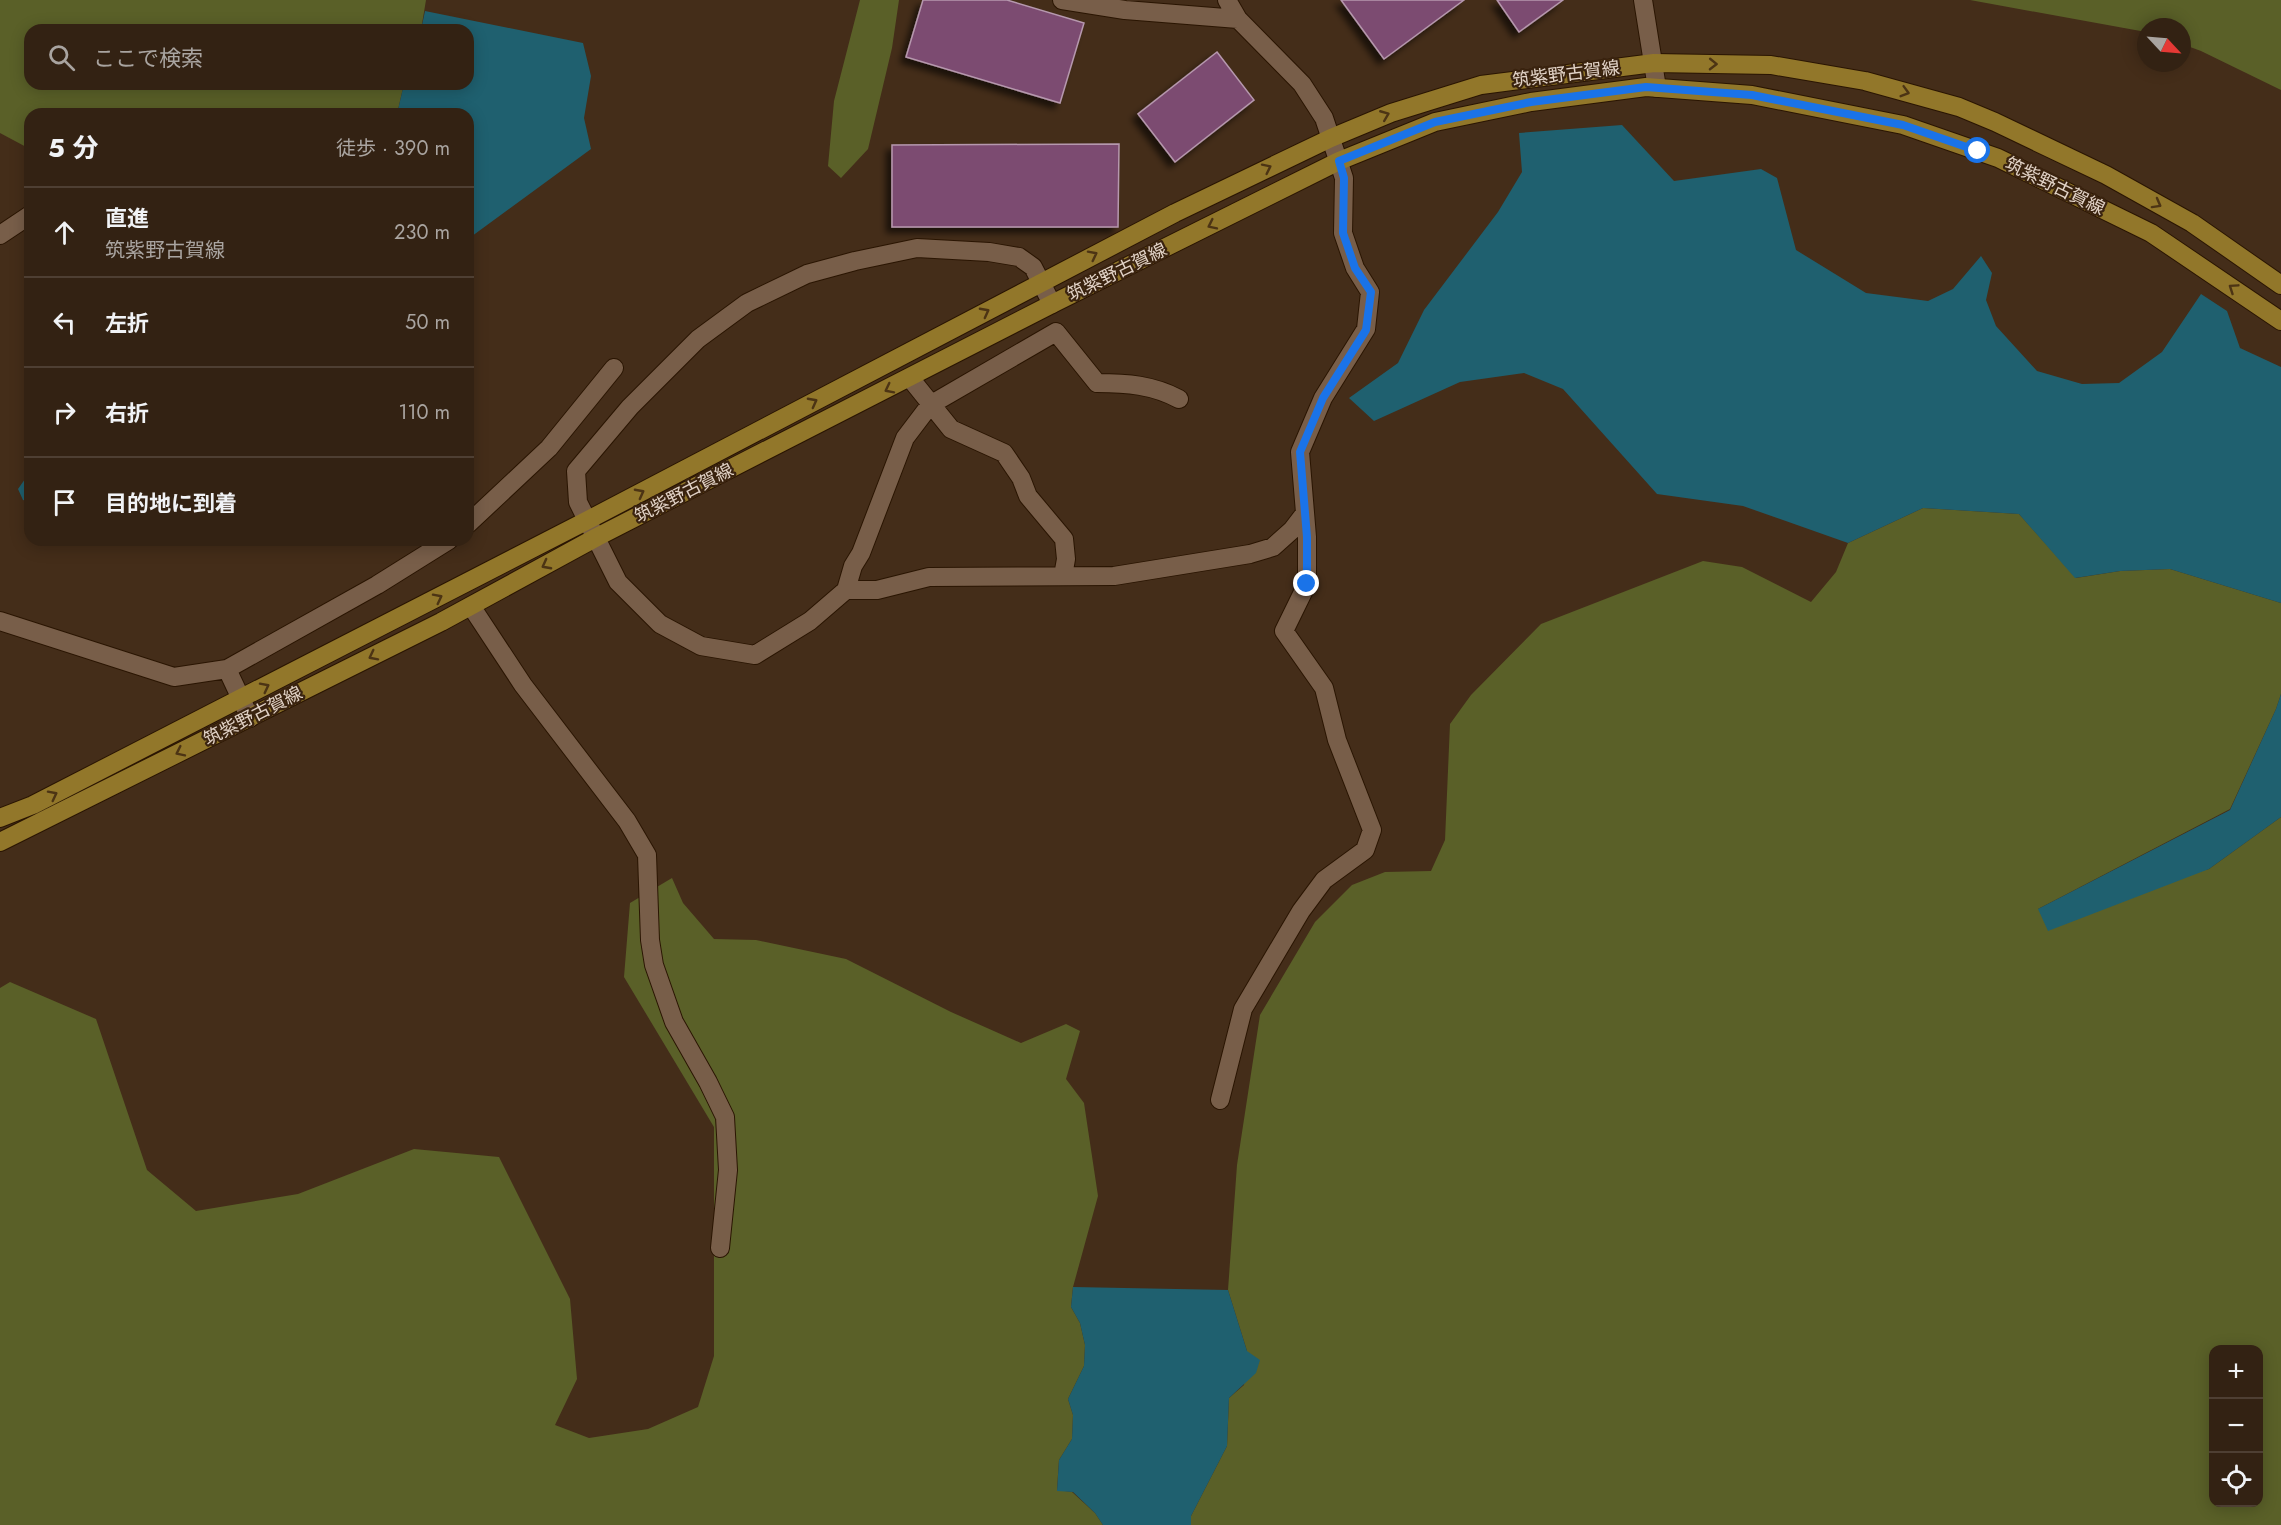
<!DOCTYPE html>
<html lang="ja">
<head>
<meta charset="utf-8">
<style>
	:root { --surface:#332213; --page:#3e2f21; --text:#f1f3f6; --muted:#a9a4a0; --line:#4e3f33 }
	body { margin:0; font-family:Jost,"Noto Sans JP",sans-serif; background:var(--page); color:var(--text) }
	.controls { position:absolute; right:18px; bottom:18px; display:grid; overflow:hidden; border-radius:12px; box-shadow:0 3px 15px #0003 }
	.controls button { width:54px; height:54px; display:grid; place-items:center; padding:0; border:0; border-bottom:2px solid var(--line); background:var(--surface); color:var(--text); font:30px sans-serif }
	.compass { position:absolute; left:2137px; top:18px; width:54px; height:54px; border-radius:50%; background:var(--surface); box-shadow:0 3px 15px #0003; rotate:116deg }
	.stop { position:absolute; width:18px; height:18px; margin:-14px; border:4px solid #1a73e8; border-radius:50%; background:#fff }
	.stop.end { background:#1a73e8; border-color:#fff; box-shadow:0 2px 6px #0008 }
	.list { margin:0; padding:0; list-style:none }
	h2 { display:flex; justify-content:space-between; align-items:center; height:78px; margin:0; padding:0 24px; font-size:26px }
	h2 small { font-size:20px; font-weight:400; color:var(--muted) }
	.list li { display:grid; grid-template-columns:39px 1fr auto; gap:18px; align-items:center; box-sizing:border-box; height:90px; padding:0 24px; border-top:2px solid var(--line) }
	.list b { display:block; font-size:22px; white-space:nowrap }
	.list p { margin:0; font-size:20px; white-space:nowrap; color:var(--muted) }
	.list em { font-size:20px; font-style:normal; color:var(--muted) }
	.icon { flex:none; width:33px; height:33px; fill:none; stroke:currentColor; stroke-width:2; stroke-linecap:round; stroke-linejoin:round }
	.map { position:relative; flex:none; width:2281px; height:1525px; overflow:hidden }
	.search { position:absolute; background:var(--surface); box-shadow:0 3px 15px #0003; left:24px; top:24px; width:450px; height:66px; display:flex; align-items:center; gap:15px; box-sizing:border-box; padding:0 21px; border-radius:18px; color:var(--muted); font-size:22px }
	.panel { position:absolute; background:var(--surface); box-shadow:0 3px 15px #0003; left:24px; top:108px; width:450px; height:438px; border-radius:18px }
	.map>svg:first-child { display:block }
	.green { fill:#5a6028; fill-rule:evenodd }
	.water { fill:#1f606f }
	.building { fill:#7c4b71; stroke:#b698ae; stroke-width:1.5; filter:url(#shadow) }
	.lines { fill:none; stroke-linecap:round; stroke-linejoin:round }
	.minor-casing { stroke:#2a1502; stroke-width:20 }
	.primary-casing { stroke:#2a1502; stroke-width:20 }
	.minor { stroke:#785e49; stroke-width:18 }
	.primary { stroke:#92772a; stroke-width:18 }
	.oneway { stroke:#4c3414 }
	.route { stroke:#1a73e8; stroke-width:8 }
	.labels { text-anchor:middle; stroke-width:4.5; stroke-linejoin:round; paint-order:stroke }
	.street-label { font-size:18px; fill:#e2d3c7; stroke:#3a230f }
</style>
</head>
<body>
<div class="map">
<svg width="2281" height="1525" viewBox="0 0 2281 1525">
	<defs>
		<filter id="shadow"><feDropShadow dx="-5.5" dy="5.5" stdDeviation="3" flood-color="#0009"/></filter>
	</defs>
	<rect width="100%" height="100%" fill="#442d19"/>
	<!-- green -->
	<path class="green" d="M 0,0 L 426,0 L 421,30 L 30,30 L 30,84 L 404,84 L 397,114 L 30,114 L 30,149 L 0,133 Z
		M 860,0 L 899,0 L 892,48 L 868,149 L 841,178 L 828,166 L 834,101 Z
		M 1970,0 L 2281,0 L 2281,90 L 2201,51 L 2182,44 L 2182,27 L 2146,27 L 2146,32 Z
		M 1923,508 L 2019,514 L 2076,578 L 2120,571 L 2170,569 L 2281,603 L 2281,694 L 2276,709 L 2230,809 L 2038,909 L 2209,869 L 2281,817 L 2281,1525 L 1191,1525 L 1191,1516 L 1227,1446 L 1229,1398 L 1244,1385 L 1247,1351 L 1228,1290 L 1237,1165 L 1260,1015 L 1315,922 L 1352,885 L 1385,872 L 1431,871 L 1445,840 L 1450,724 L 1471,695 L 1541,624 L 1703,561 L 1742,567 L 1811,602 L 1836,572 L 1848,543 ZM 2214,1350 L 2258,1350 L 2258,1502 L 2214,1502 Z
		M 672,878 L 683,903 L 714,939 L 756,940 L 846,959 L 951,1012 L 1021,1043 L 1066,1024 L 1080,1031 L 1066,1079 L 1084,1103 L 1098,1196 L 1073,1287 L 1071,1307 L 1080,1323 L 1085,1345 L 1084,1366 L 1068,1399 L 1073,1415 L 1072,1439 L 1059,1460 L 1057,1490 L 1072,1492 L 1095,1513 L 1103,1525 L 0,1525 L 0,988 L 10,982 L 96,1019 L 147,1170 L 196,1211 L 298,1194 L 414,1149 L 499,1157 L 570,1299 L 577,1379 L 555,1425 L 589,1438 L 648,1429 L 698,1407 L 714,1356 L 714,1127 L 624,977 L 630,903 Z"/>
	<!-- water -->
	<path class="water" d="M 425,11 L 583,43 L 591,76 L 584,118 L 591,149 L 468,239 L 468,114 L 397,114 L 404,84 L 468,84 L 468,30 L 421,30 Z
		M 1622,125 L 1674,181 L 1761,169 L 1777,178 L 1796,250 L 1866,293 L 1928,301 L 1953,289 L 1981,256 L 1992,273 L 1986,300 L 1996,326 L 2037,371 L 2082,384 L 2119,383 L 2162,352 L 2201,294 L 2227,311 L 2240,348 L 2281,367 L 2281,603 L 2170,569 L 2120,571 L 2075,578 L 2019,514 L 1923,508 L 1848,543 L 1743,506 L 1657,494 L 1563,389 L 1524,373 L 1460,382 L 1374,421 L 1349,398 L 1398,363 L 1424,310 L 1498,212 L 1522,172 L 1519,133 Z
		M 30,472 L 30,502 L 23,500 L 18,489 Z
		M 2281,694 L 2281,817 L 2209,869 L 2048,931 L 2038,909 L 2230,810 L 2276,709 Z
		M 1073,1287 L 1228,1290 L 1247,1351 L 1260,1360 L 1256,1373 L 1229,1398 L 1227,1446 L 1191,1516 L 1191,1525 L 1103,1525 L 1095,1513 L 1073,1492 L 1057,1491 L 1059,1460 L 1072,1439 L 1073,1415 L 1068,1399 L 1084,1366 L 1085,1345 L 1080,1323 L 1071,1307 Z"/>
	<!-- building -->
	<path class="building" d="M 923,0 L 1007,0 L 1084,23 L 1060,103 L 906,57 Z
		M 1341,0 L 1464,0 L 1384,59 Z
		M 1497,0 L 1563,0 L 1519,32 Z
		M 1217,52 L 1254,100 L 1175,162 L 1138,114 Z
		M 1119,144 L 1118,227 L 892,227 L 892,145 Z"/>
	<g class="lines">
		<defs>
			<path id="minor" d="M 1062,0 L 1125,10 L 1238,19
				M 1643,0 L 1657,88
				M 0,235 L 30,215
				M 1052,304 L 1033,267 L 1019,257 L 989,252 L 917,248 L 855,261 L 807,274 L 747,303 L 698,339 L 630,407 L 576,471 L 578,502 L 618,582 L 660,624 L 701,646 L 755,655 L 810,621 L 846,590 L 853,566 L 861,553 L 905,438 L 930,405 L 1056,332 L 1097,383 C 1127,383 1153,385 1179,399
				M 910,378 L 951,429 L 1004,453 L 1021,478 L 1028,496 L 1064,539 L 1066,559 L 1063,576
				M 468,524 L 549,448 L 614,368
				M 846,590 L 877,590 L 929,577 L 1114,576 L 1250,554 L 1273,547 L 1292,530 L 1305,513
				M 471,606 L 523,685 L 627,821 L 647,855 L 650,940 L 654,965 L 674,1022 L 708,1082 L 725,1117 L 728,1170 L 720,1248
				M 0,621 L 174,677 L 227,669 L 250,718
				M 227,669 L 377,585 L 449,540
				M 1220,1100 L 1243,1009 L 1301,911 L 1324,880 L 1365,850 L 1372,830 L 1337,740 L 1324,688 L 1284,631 L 1307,584 L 1307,537 L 1300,452 L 1323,398 L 1366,329 L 1370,292 L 1355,268 L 1343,233 L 1344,178 L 1324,118 L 1302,84 L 1238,19 L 1227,0"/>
			<path id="primary" d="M 0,818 L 33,805 L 588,520 L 1175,213 L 1331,138 L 1391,113 L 1481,85 L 1654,63 L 1771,65 L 1865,81 L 1959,107 L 1995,122 L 2106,175 L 2192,223 L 2281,285
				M 0,842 L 441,622 L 597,537 L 1052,304 L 1339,161 L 1435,122 L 1531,102 L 1646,87 L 1752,95 L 1903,125 L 1998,158 L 2151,233 L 2281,321"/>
		</defs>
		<!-- minor casing -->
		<use href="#minor" class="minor-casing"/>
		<!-- primary casing -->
		<use href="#primary" class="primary-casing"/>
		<!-- minor -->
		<use href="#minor" class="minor"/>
		<!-- primary -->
		<use href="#primary" class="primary"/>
	</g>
	<!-- one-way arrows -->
	<defs><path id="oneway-chevron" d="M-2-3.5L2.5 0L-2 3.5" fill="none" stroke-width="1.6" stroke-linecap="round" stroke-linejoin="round" transform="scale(1.5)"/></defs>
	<g class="oneway">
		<use href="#oneway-chevron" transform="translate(1713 64) rotate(1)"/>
		<use href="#oneway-chevron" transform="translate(1905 92) rotate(16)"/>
		<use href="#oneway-chevron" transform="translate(1385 115) rotate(-22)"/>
		<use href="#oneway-chevron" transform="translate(1267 168) rotate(-26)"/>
		<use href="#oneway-chevron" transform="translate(2157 204) rotate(29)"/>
		<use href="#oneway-chevron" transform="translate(1212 225) rotate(154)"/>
		<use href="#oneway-chevron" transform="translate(1093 255) rotate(-27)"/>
		<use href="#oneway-chevron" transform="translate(2233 288) rotate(-146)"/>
		<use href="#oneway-chevron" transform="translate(985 312) rotate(-28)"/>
		<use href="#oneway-chevron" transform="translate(889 389) rotate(153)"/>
		<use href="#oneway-chevron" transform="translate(813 402) rotate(-28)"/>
		<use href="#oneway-chevron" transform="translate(640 493) rotate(-28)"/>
		<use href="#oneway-chevron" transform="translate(546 565) rotate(152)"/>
		<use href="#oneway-chevron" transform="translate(438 598) rotate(-27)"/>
		<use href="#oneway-chevron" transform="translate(373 656) rotate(153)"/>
		<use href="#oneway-chevron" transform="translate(265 687) rotate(-27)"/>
		<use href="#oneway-chevron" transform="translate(180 752) rotate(154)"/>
		<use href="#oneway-chevron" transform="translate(53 795) rotate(-27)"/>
	</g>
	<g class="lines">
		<!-- route -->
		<path class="route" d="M 1307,584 L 1307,537 L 1300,452 L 1323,398 L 1366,330 L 1371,292 L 1355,268 L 1343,233 L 1344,178 L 1339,161 L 1435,122 L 1531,102 L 1646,87 L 1752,95 L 1903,125 L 1978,151"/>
	</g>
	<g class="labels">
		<!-- street labels -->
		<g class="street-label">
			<text transform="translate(1566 74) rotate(-7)" y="6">筑紫野古賀線</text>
			<text transform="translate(2055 186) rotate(26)" y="6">筑紫野古賀線</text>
			<text transform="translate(1117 272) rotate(-26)" y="6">筑紫野古賀線</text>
			<text transform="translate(684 493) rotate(-27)" y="6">筑紫野古賀線</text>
			<text transform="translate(253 716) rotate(-27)" y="6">筑紫野古賀線</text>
		</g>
	</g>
</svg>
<div class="controls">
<button>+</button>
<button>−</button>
<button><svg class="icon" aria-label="locate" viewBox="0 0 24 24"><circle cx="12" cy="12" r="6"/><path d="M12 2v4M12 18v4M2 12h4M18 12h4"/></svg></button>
</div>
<svg class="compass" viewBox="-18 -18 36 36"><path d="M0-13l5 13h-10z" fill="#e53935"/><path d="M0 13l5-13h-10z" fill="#a9a4a0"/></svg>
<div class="stop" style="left:1978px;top:151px"></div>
<div class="stop end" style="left:1307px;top:584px"></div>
<div class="search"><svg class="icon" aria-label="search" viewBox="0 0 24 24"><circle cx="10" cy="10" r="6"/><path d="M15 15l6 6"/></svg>ここで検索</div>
<section class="panel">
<h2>5 分<small>徒歩 · 390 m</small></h2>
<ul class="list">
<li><svg class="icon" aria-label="ahead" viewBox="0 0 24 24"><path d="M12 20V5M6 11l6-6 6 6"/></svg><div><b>直進</b><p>筑紫野古賀線</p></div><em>230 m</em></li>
<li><svg class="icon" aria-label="left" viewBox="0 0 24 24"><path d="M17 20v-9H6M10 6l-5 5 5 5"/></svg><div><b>左折</b></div><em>50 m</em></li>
<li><svg class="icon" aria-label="right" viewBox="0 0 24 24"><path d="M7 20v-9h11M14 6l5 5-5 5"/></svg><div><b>右折</b></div><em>110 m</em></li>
<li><svg class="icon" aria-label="arrive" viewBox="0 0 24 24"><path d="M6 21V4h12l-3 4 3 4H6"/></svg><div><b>目的地に到着</b></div></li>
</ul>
</section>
</div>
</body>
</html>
